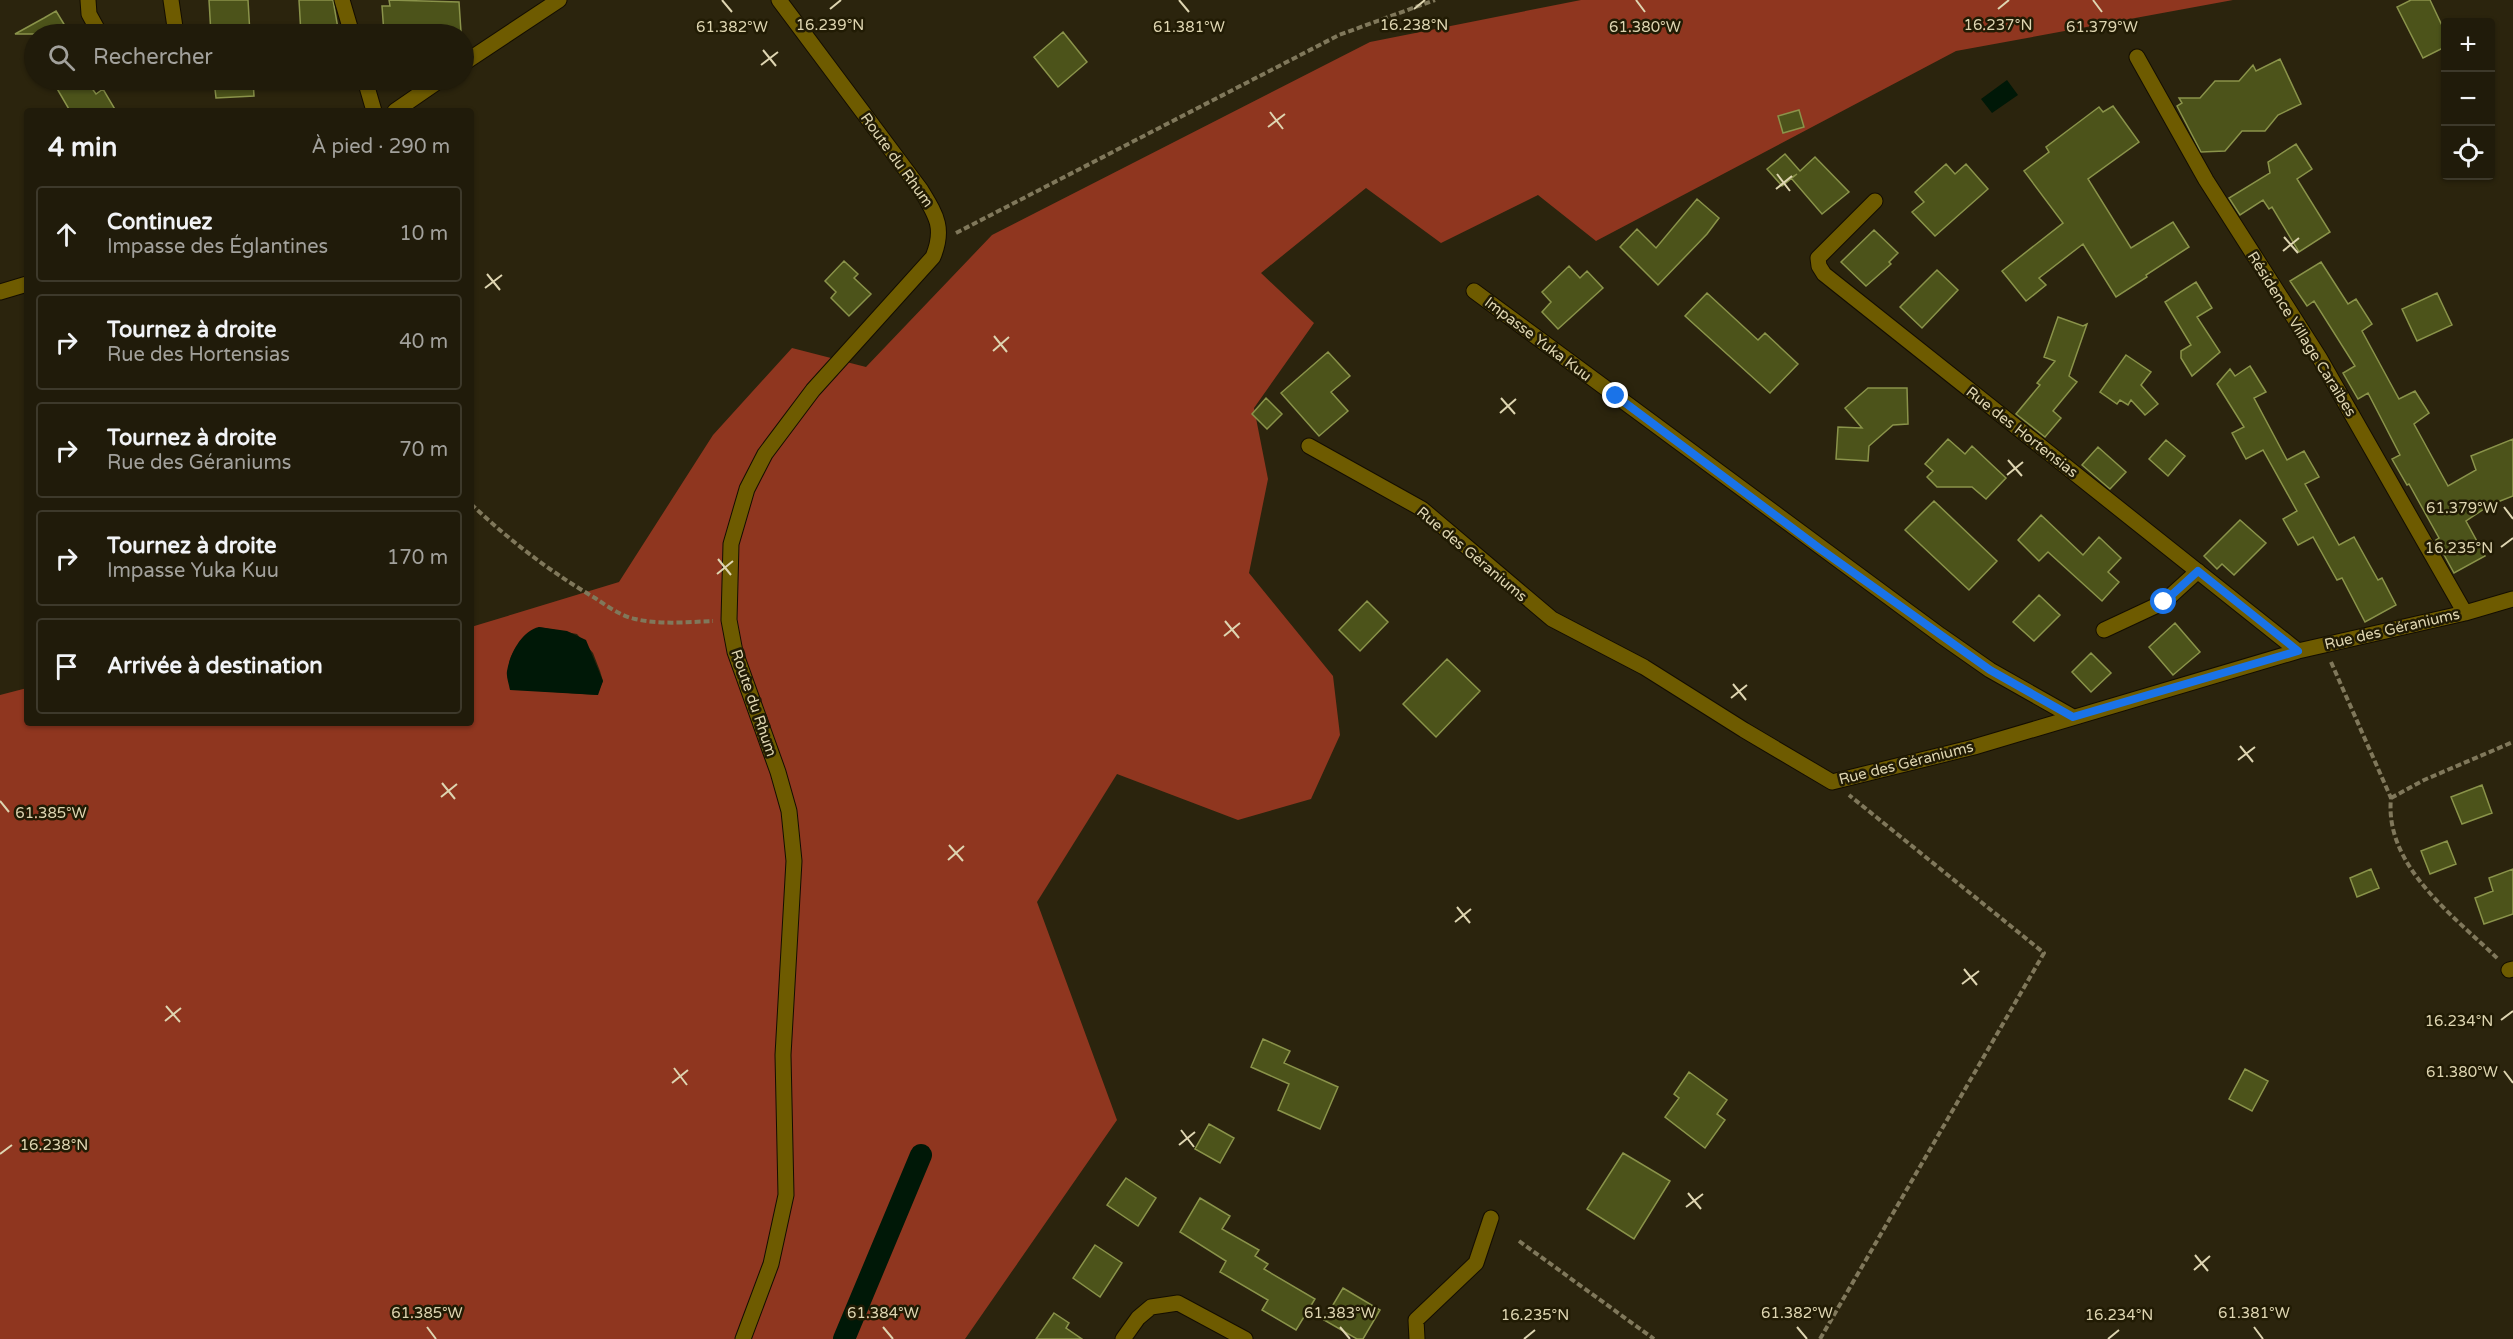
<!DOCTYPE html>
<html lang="fr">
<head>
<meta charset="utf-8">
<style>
	:root { --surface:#201b0a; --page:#282413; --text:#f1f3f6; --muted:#a2a19c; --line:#3d392b }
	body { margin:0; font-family:"Varela Round",sans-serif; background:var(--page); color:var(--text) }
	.controls { position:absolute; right:18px; top:18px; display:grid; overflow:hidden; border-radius:6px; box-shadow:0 2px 4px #0004 }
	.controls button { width:54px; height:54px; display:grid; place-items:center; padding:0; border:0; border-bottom:2px solid var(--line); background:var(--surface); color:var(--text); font:30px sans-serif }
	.stop { position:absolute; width:18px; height:18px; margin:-14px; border:4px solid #1a73e8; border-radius:50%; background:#fff }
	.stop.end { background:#1a73e8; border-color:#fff; box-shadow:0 2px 6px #0008 }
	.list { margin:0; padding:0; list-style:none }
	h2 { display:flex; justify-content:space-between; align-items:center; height:78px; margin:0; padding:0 24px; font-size:26px }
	h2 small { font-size:20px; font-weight:400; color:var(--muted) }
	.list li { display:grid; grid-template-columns:39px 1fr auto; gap:18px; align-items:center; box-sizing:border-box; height:96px; margin:0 12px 12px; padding:0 12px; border:2px solid var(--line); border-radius:6px }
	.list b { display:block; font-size:22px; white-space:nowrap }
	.list p { margin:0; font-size:20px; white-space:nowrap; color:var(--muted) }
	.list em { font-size:20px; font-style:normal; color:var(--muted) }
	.icon { flex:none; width:33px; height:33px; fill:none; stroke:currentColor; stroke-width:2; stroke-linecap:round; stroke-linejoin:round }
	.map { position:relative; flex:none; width:2513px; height:1339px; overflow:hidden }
	.search { position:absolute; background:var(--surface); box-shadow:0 2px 4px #0004; left:24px; top:24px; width:450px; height:66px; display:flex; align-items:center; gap:15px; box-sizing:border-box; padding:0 21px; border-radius:33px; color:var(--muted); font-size:22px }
	.panel { position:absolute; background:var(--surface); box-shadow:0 2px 4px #0004; left:24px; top:108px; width:450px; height:618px; border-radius:6px }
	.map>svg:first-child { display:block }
	.forest { fill:#8f361f; fill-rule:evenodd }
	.water { fill:#001807 }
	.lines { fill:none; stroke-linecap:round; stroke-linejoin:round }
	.canal { stroke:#001807; stroke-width:22 }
	.building { fill:#4c531a; stroke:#8a934a; stroke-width:1.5 }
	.minor-casing { stroke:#130d00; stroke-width:17 }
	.tertiary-casing { stroke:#130d00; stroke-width:17 }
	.secondary-casing { stroke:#130d00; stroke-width:17 }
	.path { stroke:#80785b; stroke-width:4; stroke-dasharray:6 3; stroke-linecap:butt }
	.minor { stroke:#6e5b00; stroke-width:15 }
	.tertiary { stroke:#6e5b00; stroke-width:15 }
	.secondary { stroke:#6e5b00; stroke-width:15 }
	.route { stroke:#1a73e8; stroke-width:8 }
	.ticks { fill:none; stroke:#ded5b1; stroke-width:2 }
	.labels { text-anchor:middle; stroke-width:5; stroke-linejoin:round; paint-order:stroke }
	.street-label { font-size:15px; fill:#ded5b1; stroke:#211b04 }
	.ticks-label { font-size:15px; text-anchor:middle; fill:#ded5b1; stroke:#211b04; stroke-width:5; stroke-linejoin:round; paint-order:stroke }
</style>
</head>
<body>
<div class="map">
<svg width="2513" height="1339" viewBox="0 0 2513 1339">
	<rect width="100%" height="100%" fill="#2b240d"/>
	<!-- forest -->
	<path class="forest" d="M 1581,0 L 2233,0 L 1956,51 L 1596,241 L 1538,195 L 1441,243 L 1366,188 L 1261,273 L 1314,323 L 1254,408 L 1268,479 L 1249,573 L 1333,676 L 1340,735 L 1311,799 L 1238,820 L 1117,774 L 1037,902 L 1117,1120 L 965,1339 L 0,1339 L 0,695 L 27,688 L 27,723 L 471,723 L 471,627 L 619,582 L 713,435 L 792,348 L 866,367 L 992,235 L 1370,42 ZM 539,627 L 577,634 L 593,653 L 600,671 L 603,681 L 597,695 L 510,689 C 505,654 513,648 539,627 Z"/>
	<!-- water -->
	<path class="water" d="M 2007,80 L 2018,95 L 1992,113 L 1981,99 Z
		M 539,627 L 567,631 L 586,640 L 603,681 L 598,695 L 510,690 C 509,684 506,677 507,671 C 510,653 522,631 539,627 Z"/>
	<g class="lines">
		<!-- canal -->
		<path class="canal" d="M 844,1339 L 921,1155"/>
	</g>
	<!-- building -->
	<path class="building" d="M 209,0 L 248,0 L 250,34 L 211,34 Z
		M 299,0 L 333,0 L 339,34 L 301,34 Z
		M 389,0 L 459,2 L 461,32 L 384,34 L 382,6 L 390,6 Z
		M 2411,0 L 2430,0 L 2445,32 L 2445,47 L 2423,58 L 2397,7 Z
		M 56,11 L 70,34 L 15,34 L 44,18 Z
		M 1063,32 L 1087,62 L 1058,87 L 1034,57 Z
		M 2280,59 L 2301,104 L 2278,115 L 2265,131 L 2242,131 L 2225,151 L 2201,152 L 2177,106 L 2182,103 L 2179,98 L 2200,98 L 2215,81 L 2239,81 L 2253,65 L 2256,71 Z
		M 52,80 L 86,80 L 96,94 L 103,89 L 116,111 L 70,111 Z
		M 214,80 L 253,80 L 254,96 L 216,98 Z
		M 2113,106 L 2139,142 L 2088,179 L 2131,248 L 2173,222 L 2189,247 L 2146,275 L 2147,277 L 2116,297 L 2083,244 L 2039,278 L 2046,285 L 2026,301 L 2002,271 L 2063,223 L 2024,171 L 2049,152 L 2046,147 L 2087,116 L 2099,107 L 2103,112 Z
		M 1799,110 L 1804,127 L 1783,133 L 1778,116 Z
		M 2296,144 L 2312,169 L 2297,179 L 2330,232 L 2299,252 L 2272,207 L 2269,209 L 2263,200 L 2240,215 L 2229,198 L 2270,173 L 2268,162 Z
		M 1785,154 L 1800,171 L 1815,157 L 1849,192 L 1822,214 L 1791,178 L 1797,174 L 1782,186 L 1767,169 Z
		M 1946,164 L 1955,174 L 1966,164 L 1988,189 L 1935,236 L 1912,212 L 1924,202 L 1915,192 Z
		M 1697,199 L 1719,218 L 1707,234 L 1658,285 L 1620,247 L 1637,229 L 1656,248 Z
		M 1874,230 L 1898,253 L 1889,262 L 1891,264 L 1866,286 L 1841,262 Z
		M 844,261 L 858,274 L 854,278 L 871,294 L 849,316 L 831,298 L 836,292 L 825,281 Z
		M 2321,262 L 2348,304 L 2356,299 L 2372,324 L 2362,331 L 2399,399 L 2415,391 L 2429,413 L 2414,424 L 2448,486 L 2476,470 L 2471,456 L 2513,439 L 2513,496 L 2490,505 L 2466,521 L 2485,556 L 2454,573 L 2436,540 L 2439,538 L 2409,484 L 2407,485 L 2392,459 L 2400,455 L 2368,393 L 2358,399 L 2343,373 L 2355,366 L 2314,301 L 2307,306 L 2290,281 Z
		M 1569,266 L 1580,278 L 1587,271 L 1603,288 L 1558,329 L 1542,312 L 1551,302 L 1542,292 Z
		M 1937,270 L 1958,290 L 1922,328 L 1900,307 Z
		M 2196,282 L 2212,308 L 2197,317 L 2220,352 L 2192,376 L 2181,358 L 2181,351 L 2191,345 L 2165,302 Z
		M 1707,293 L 1758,340 L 1765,333 L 1798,364 L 1770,393 L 1685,316 Z
		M 2437,293 L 2452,325 L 2417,341 L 2402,309 Z
		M 2058,317 L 2083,326 L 2087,324 L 2069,376 L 2077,382 L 2053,411 L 2061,418 L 2045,437 L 2016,414 L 2040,385 L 2037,383 L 2055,361 L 2044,357 Z
		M 1328,352 L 1350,376 L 1331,392 L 1348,411 L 1319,436 L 1281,393 Z
		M 2126,355 L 2151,372 L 2141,385 L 2158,404 L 2145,415 L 2131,400 L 2128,405 L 2120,400 L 2117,404 L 2100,392 Z
		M 2250,366 L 2266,392 L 2254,398 L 2287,460 L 2304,451 L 2319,477 L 2305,484 L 2339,545 L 2354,537 L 2378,580 L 2382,578 L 2396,605 L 2365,622 L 2342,578 L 2337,580 L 2313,537 L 2298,545 L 2283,519 L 2297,511 L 2263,450 L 2246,459 L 2232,433 L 2244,427 L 2217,384 L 2230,369 L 2235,376 Z
		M 1868,388 L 1907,388 L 1908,424 L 1893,425 L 1869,446 L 1868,461 L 1836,459 L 1838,427 L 1862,428 L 1845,408 Z
		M 1266,398 L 1282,414 L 1267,429 L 1252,414 Z
		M 1948,439 L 1965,454 L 1972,446 L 2006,478 L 1986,499 L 1972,487 L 1937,487 L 1927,477 L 1933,471 L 1925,464 Z
		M 2166,440 L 2185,456 L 2168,476 L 2149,459 Z
		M 2098,447 L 2126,472 L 2110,489 L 2082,465 Z
		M 1934,501 L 1997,561 L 1969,590 L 1905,530 Z
		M 2041,515 L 2083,555 L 2099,537 L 2121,558 L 2108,572 L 2119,582 L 2102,601 L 2048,552 L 2039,561 L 2018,540 Z
		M 2240,520 L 2266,543 L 2234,575 L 2222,564 L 2217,569 L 2204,556 Z
		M 2039,595 L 2060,615 L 2034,641 L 2013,622 Z
		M 1367,601 L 1388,622 L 1360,651 L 1339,630 Z
		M 2175,623 L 2200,652 L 2173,675 L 2149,647 Z
		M 2091,653 L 2111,673 L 2091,692 L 2072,672 Z
		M 1447,659 L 1480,691 L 1436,737 L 1403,704 Z
		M 2482,785 L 2492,813 L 2462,824 L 2451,797 Z
		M 2447,841 L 2456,864 L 2430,874 L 2421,851 Z
		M 2371,869 L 2379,888 L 2357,897 L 2350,878 Z
		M 2513,869 L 2513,914 L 2484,924 L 2475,898 L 2493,891 L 2489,878 Z
		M 1263,1039 L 1290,1051 L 1284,1063 L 1338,1087 L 1320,1129 L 1278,1110 L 1289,1084 L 1251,1067 Z
		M 2245,1069 L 2268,1081 L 2252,1111 L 2229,1099 Z
		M 1689,1072 L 1727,1100 L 1717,1114 L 1725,1120 L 1705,1148 L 1665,1117 L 1679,1098 L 1674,1094 Z
		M 1209,1124 L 1234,1138 L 1220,1163 L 1195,1149 Z
		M 1623,1153 L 1670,1181 L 1634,1239 L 1587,1209 Z
		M 1126,1178 L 1156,1198 L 1138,1226 L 1107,1205 Z
		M 1200,1198 L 1230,1216 L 1222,1229 L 1259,1250 L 1255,1256 L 1268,1264 L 1264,1269 L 1315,1299 L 1296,1330 L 1262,1310 L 1268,1300 L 1220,1272 L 1226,1261 L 1180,1232 Z
		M 1095,1245 L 1122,1263 L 1100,1297 L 1073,1278 Z
		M 1343,1288 L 1380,1310 L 1363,1339 L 1357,1339 L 1324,1320 Z
		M 1054,1313 L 1069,1323 L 1066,1328 L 1082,1339 L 1036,1339 Z"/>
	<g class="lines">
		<defs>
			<path id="minor" d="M 88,0 L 89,14 L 100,34
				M 171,0 L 176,34
				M 342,0 L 352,34
				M 2137,57 L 2206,180 L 2319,357 L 2465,613
				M 143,80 L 144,80
				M 365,80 L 374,111
				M 1875,201 L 1818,258 L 1819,266 L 1824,274 L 2298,651
				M 1474,291 L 1940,635 L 1990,670 L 2073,717
				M 1309,446 L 1422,509 L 1552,619 L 1644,667 L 1744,730 L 1832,782 L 1974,747 L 2298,651 L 2465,613 L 2513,599
				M 2104,630 L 2164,602 L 2198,571
				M 2509,970 L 2513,969
				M 1123,1339 L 1138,1318 L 1151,1307 L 1178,1303 L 1245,1339
				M 1417,1339 L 1416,1320 L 1476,1263 L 1491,1218"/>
			<path id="tertiary" d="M 743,1339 L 771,1264 L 786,1195 L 783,1055 L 794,861 L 789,811 L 778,772 L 735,652 L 729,620 L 731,544 L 747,489 L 765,454 L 813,390 L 933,257 C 945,228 936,215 921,190 L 779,0"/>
			<path id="secondary" d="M 464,63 L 559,0
				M 395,111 L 440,80
				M 0,292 L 27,284"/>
		</defs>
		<!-- minor casing -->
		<use href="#minor" class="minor-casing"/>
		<!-- tertiary casing -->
		<use href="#tertiary" class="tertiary-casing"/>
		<!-- secondary casing -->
		<use href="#secondary" class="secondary-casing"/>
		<!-- path -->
		<path class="path" d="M 956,233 L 1339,35 L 1435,0
			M 471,504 C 509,540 549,571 595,598 C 607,606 621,616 635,619 C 661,625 688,622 713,621
			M 2331,662 L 2391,798 C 2384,866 2454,916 2498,959
			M 2391,798 L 2424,780 L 2513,742
			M 1519,1241 L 1654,1339
			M 1820,1339 L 2044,953 L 1849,795"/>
		<!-- minor -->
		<use href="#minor" class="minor"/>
		<!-- tertiary -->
		<use href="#tertiary" class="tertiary"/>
		<!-- secondary -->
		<use href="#secondary" class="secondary"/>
	</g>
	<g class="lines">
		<!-- route -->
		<path class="route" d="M 1616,396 L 1819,548 L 1990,670 L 2073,717 L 2298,651 L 2198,571 L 2164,602"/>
	</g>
	<!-- ticks -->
	<path class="ticks" d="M 722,0 L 732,12M 1179,0 L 1189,12M 1636,0 L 1645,12M 2093,0 L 2102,12M 830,9 L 841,0M 1414,9 L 1425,0M 1998,9 L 2009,0M 763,50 L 776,66M 761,65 L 778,52M 1270,112 L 1283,129M 1268,127 L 1285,114M 1777,174 L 1790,191M 1776,189 L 1792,176M 2284,237 L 2298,253M 2283,251 L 2299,238M 487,274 L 500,290M 485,288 L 502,275M 994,336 L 1007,352M 993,351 L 1009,337M 1501,398 L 1515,414M 1500,413 L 1516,399M 2008,460 L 2022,476M 2007,475 L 2023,462M 2504,507 L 2513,519M 2501,547 L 2513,538M 718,559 L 731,575M 717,574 L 733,561M 1225,621 L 1239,638M 1224,636 L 1240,623M 1733,684 L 1746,700M 1731,698 L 1747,685M 2240,746 L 2253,762M 2238,760 L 2255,747M 442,783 L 455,799M 441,797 L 457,784M 0,801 L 9,812M 949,845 L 963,861M 948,860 L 964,846M 1457,907 L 1470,923M 1455,922 L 1471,909M 1964,969 L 1977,985M 1962,984 L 1979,971M 166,1006 L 180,1022M 2501,1020 L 2513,1011M 165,1021 L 181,1008M 674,1068 L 687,1085M 2504,1071 L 2513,1083M 672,1083 L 688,1070M 1181,1130 L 1194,1147M 1179,1145 L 1195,1132M 0,1154 L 12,1145M 1688,1193 L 1701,1209M 1686,1207 L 1703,1194M 2195,1255 L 2208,1271M 2194,1270 L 2210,1256M 427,1327 L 436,1339M 883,1327 L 893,1339M 1340,1327 L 1350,1339M 1797,1327 L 1807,1339M 2254,1327 L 2263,1339M 1524,1339 L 1535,1330M 2108,1339 L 2119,1330"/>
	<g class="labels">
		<!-- street labels -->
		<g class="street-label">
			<text transform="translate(897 160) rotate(54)" y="5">Route du Rhum</text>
			<text transform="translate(2302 334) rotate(58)" y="5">Résidence Village Caraïbes</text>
			<text transform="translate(1538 339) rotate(37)" y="5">Impasse Yuka Kuu</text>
			<text transform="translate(2022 432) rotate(38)" y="5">Rue des Hortensias</text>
			<text transform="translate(1472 554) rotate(40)" y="5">Rue des Géraniums</text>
			<text transform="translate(2392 629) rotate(-13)" y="5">Rue des Géraniums</text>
			<text transform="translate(754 703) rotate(71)" y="5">Route du Rhum</text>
			<text transform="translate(1906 763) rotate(-14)" y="5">Rue des Géraniums</text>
		</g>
	</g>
	<g class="ticks-label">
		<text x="830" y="30">16.239°N</text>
		<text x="1414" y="30">16.238°N</text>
		<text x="1998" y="30">16.237°N</text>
		<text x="732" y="32">61.382°W</text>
		<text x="1189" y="32">61.381°W</text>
		<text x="1645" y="32">61.380°W</text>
		<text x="2102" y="32">61.379°W</text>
		<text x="2462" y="513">61.379°W</text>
		<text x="2459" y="553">16.235°N</text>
		<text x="51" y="818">61.385°W</text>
		<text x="2459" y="1026">16.234°N</text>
		<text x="2462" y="1077">61.380°W</text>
		<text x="54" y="1150">16.238°N</text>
		<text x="427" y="1318">61.385°W</text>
		<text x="883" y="1318">61.384°W</text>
		<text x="1340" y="1318">61.383°W</text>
		<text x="1797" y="1318">61.382°W</text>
		<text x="2254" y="1318">61.381°W</text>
		<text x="1535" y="1320">16.235°N</text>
		<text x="2119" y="1320">16.234°N</text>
	</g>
</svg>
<div class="controls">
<button>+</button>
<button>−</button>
<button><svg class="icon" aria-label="locate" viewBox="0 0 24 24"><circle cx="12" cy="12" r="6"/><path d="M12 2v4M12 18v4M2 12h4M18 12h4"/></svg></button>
</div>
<div class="stop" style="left:2164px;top:602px"></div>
<div class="stop end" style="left:1616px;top:396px"></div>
<div class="search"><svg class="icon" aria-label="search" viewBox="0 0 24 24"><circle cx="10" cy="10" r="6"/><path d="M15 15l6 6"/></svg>Rechercher</div>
<section class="panel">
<h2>4 min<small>À pied · 290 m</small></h2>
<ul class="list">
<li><svg class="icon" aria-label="ahead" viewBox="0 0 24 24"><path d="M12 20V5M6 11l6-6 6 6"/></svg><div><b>Continuez</b><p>Impasse des Églantines</p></div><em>10 m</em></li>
<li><svg class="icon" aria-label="right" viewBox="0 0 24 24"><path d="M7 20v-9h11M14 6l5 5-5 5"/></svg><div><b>Tournez à droite</b><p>Rue des Hortensias</p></div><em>40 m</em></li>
<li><svg class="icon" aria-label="right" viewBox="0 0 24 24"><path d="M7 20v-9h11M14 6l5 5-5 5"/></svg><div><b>Tournez à droite</b><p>Rue des Géraniums</p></div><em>70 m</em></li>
<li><svg class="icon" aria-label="right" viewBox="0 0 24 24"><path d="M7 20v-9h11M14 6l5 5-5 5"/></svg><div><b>Tournez à droite</b><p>Impasse Yuka Kuu</p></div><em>170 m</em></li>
<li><svg class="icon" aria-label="arrive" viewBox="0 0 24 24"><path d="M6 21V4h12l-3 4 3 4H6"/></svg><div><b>Arrivée à destination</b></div></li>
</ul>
</section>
</div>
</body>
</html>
